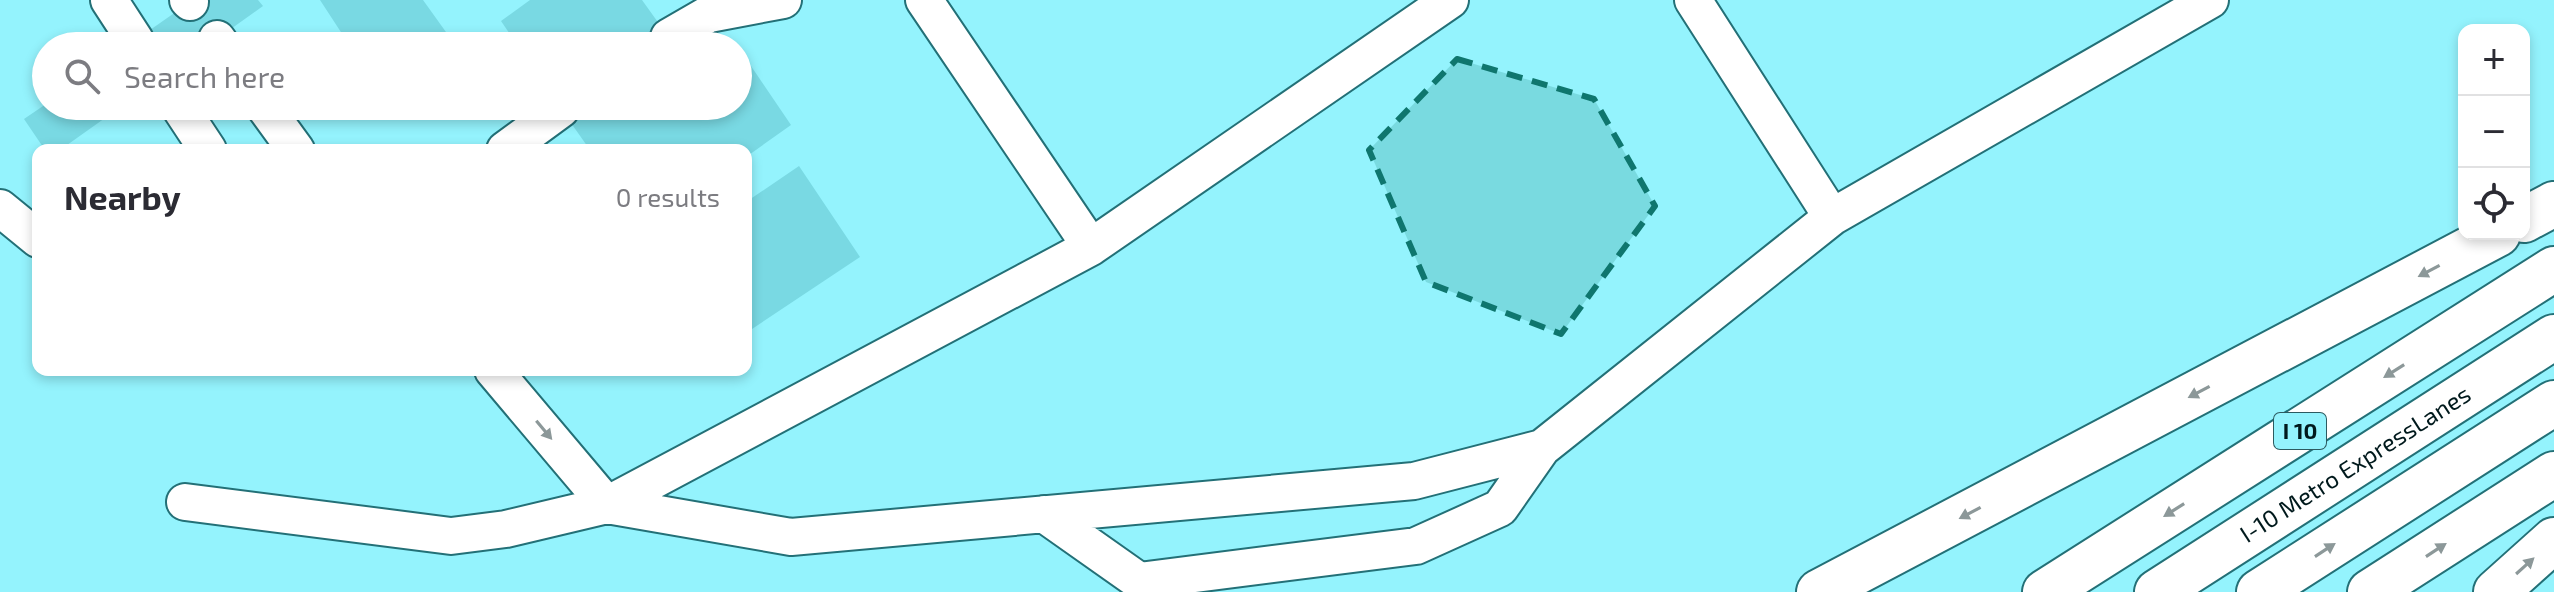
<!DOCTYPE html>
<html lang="en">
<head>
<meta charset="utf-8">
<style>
	:root { --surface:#fff; --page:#f2f2f3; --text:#2b2b33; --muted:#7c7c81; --line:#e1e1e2 }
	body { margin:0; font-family:"Exo 2",sans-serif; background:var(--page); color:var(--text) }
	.controls { position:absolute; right:24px; top:24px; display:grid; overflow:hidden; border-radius:16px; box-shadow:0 4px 12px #0003 }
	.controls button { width:72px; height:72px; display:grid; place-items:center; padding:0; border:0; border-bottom:2px solid var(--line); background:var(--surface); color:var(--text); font:40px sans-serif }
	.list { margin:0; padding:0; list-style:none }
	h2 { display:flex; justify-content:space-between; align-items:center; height:104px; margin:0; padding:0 32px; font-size:34px }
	h2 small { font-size:26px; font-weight:400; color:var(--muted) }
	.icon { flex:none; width:44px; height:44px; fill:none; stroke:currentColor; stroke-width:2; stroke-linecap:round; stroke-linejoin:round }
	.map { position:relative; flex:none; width:2554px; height:592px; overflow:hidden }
	.search { position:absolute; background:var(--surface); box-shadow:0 4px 12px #0003; left:32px; top:32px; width:720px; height:88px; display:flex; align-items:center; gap:20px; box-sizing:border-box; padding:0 28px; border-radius:44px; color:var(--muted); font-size:30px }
	.panel { position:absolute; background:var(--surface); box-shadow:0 4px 12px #0003; left:32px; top:144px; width:720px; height:232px; border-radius:16px }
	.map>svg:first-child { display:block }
	.building { fill:#79d9e3 }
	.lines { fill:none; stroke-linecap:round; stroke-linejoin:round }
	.minor-casing { stroke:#237077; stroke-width:40 }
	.highway-casing { stroke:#237077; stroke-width:48 }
	.minor { stroke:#fff; stroke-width:36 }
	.highway { stroke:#fff; stroke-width:44 }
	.oneway { fill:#8c9899 }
	.marked { fill:#0f766e; fill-opacity:0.2; stroke:#0f766e; stroke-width:6; stroke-dasharray:16 10; stroke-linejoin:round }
	.labels { text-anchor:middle; stroke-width:6; stroke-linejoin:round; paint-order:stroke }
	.shield { fill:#94f3fd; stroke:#2c5a60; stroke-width:2 }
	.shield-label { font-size:22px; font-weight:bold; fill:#00191c }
	.street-label { font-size:24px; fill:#00191c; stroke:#94f3fd }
</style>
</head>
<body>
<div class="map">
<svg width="2554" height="592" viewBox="0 0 2554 592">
	<rect width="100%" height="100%" fill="#94f3fd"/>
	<!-- building -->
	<path class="building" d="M 193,0 L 258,0 L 263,6 L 207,46 L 127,46 Z
		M 320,0 L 423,0 L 456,46 L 350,46 Z
		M 530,0 L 642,0 L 675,46 L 518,46 L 501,21 Z
		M 751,66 L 791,125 L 746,157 L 746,150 L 590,150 L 559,106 L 738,106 L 738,74 Z
		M 46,104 L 46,106 L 122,106 L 60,150 L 45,150 L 24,119 Z
		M 389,106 L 410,106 L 396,117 Z
		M 799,166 L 860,257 L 749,331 L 746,327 L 746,202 Z"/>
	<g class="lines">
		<defs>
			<path id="minor" d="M 109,0 L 135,40
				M 188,0 L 190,2
				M 924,0 L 1091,247 L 1450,0
				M 1693,0 L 1832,217 L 2210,0
				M 669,37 L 709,14 L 783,0
				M 217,39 L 222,46
				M 179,106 L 208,150
				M 264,106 L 296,150
				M 505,150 L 561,109
				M 0,208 L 38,239
				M 493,370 L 607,505 L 791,537 L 1414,481 L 1542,448 L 1832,217
				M 185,502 L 451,536 L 506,529 L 607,505 L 1091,247
				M 1044,514 L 1139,581 L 1416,546 L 1500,508 L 1542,448"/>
			<g id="highway">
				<path d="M 2524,220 L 2554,204"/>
				<path d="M 1819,592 L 2498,234"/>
				<path d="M 2045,592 L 2554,269"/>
				<path id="s1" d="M 2157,592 L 2554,337"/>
				<path d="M 2259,592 L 2554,403"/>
				<path d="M 2370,592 L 2554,474"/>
				<path d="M 2496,592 L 2554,540"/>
			</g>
		</defs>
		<!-- minor casing -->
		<use href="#minor" class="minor-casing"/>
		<!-- highway casing -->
		<use href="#highway" class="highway-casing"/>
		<!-- minor -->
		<use href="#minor" class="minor"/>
		<!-- highway -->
		<use href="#highway" class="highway"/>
	</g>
	<!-- one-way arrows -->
	<defs><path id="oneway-solid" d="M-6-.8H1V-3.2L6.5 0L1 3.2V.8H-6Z" transform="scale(2)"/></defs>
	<g class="oneway">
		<use href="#oneway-solid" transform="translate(2429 271) rotate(152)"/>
		<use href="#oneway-solid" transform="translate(2394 371) rotate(148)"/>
		<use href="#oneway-solid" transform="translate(2199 392) rotate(152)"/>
		<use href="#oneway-solid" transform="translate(544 430) rotate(50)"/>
		<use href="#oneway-solid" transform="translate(2174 510) rotate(148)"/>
		<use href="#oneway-solid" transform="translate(1970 513) rotate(152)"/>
		<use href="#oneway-solid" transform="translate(2325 550) rotate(-33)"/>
		<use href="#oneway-solid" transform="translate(2436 550) rotate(-33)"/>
		<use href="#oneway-solid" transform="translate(2525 566) rotate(-42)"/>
	</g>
	<!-- marked area -->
	<path class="marked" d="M 1457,59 L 1594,99 L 1655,206 L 1561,334 L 1426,282 L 1369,150 Z"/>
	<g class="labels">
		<!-- shield labels -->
		<rect class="shield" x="2274" y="413" width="52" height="36" rx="6"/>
		<g class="shield-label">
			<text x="2300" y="439">I 10</text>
		</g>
		<!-- street labels -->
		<g class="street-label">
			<text dy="8" stroke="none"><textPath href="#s1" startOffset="236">I-10 Metro ExpressLanes</textPath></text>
		</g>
	</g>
</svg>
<div class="controls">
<button>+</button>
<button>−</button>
<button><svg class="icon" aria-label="locate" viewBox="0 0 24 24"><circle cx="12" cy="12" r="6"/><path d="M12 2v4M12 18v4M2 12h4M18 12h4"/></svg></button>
</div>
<div class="search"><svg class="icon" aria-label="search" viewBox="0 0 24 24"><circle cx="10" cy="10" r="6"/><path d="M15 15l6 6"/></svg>Search here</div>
<section class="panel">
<h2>Nearby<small>0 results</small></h2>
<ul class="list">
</ul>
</section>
</div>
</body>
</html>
